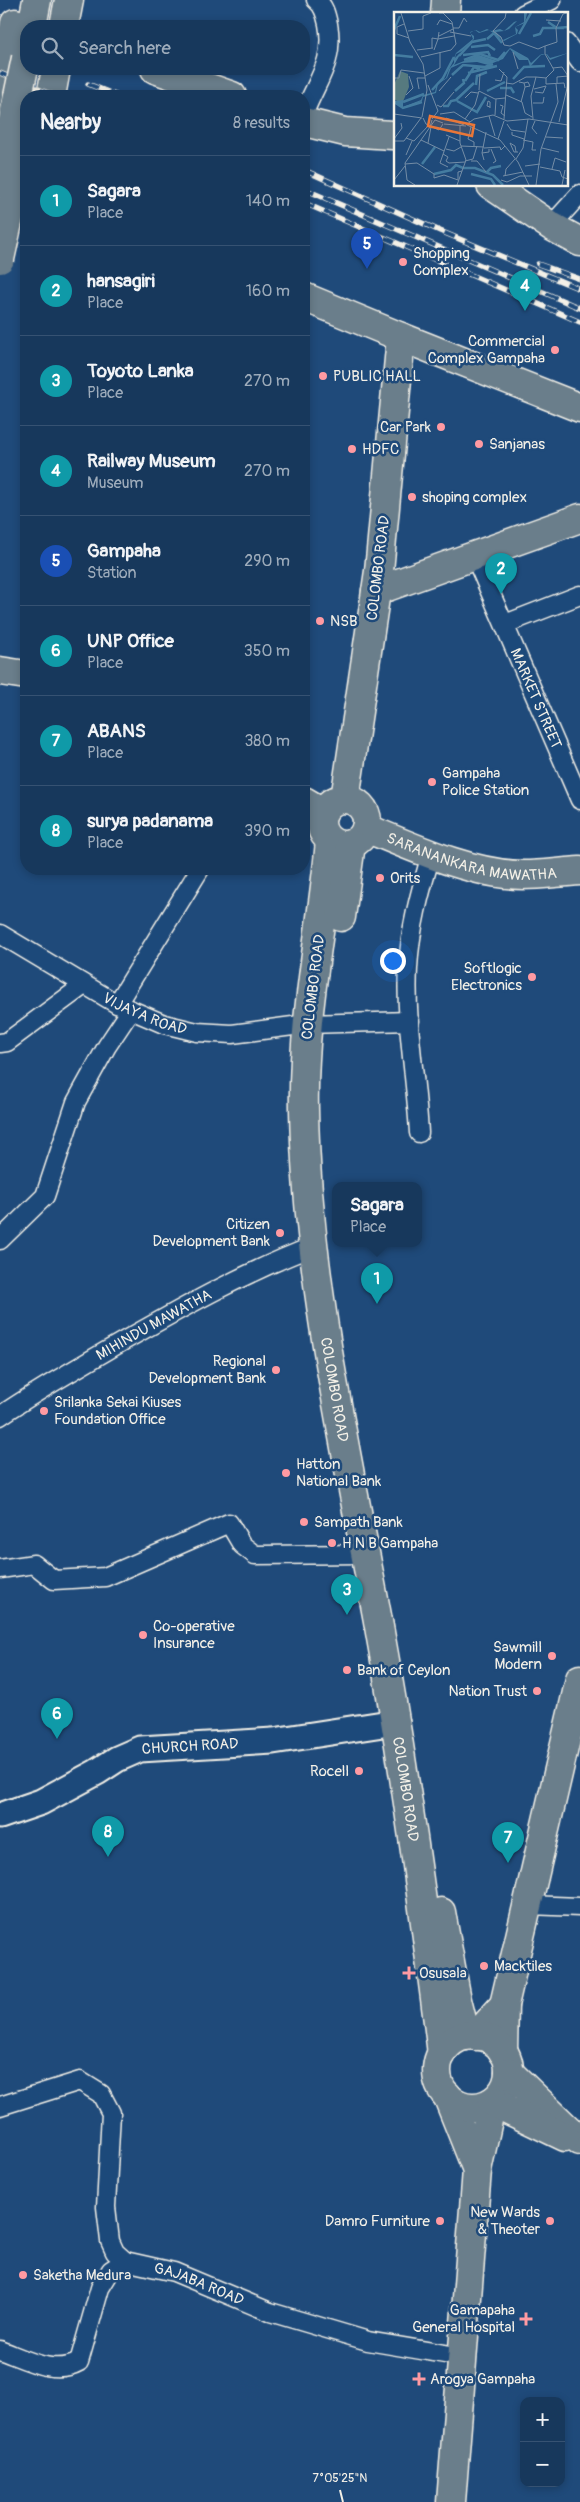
<!DOCTYPE html>
<html lang="en">
<head>
<meta charset="utf-8">
<style>
	:root { --surface:#17385c; --page:#244365; --text:#f1f3f6; --muted:#9eacbb; --line:#365272; --accent:#ea580c }
	body { margin:0; font-family:Pangolin,sans-serif; background:var(--page); color:var(--text) }
	.controls { position:absolute; right:15px; bottom:15px; display:grid; overflow:hidden; border-radius:10px; box-shadow:0 2px 8px #0003 }
	.controls button { width:45px; height:45px; display:grid; place-items:center; padding:0; border:0; border-bottom:1px solid var(--line); background:var(--surface); color:var(--text); font:25px sans-serif }
	.you { position:absolute; left:392px; top:960px; width:18px; height:18px; margin:-12px; border:4px solid #fff; border-radius:50%; background:#1a73e8; box-shadow:0 0 0 8px #1a73e833 }
	.badge { display:grid; place-items:center; width:32px; height:32px; border-radius:50%; background:var(--accent); color:#fff; font-size:16px; font-weight:700 }
	.pin { position:absolute; translate:-50% -41px; filter:drop-shadow(0 1px 2px #0008) }
	.pin::after { content:''; position:absolute; top:26px; width:18px; height:15px; background:inherit; clip-path:polygon(0 0,100% 0,50% 100%) }
	.popup { position:absolute; left:332px; top:1182px; width:90px; height:65px; box-sizing:border-box; display:grid; place-content:center; border-radius:10px; background:var(--surface); filter:drop-shadow(0 1px 4px #0005); font-size:16px; white-space:nowrap; color:var(--muted) }
	.popup b { font-size:19px; color:var(--text) }
	.popup::after { content:''; position:absolute; left:50%; top:100%; margin-left:-10px; border:10px solid transparent; border-top-color:var(--surface) }
	.list { margin:0; padding:0; list-style:none }
	h2 { display:flex; justify-content:space-between; align-items:center; height:65px; margin:0; padding:0 20px; font-size:21px }
	h2 small { font-size:16px; font-weight:400; color:var(--muted) }
	.list li { display:grid; grid-template-columns:32px 1fr auto; gap:15px; align-items:center; box-sizing:border-box; height:90px; padding:0 20px; border-top:1px solid var(--line) }
	.list b { display:block; font-size:19px; white-space:nowrap }
	.list p { margin:0; font-size:16px; white-space:nowrap; color:var(--muted) }
	.list em { font-size:16px; font-style:normal; color:var(--muted) }
	.icon { flex:none; width:28px; height:28px; fill:none; stroke:currentColor; stroke-width:2; stroke-linecap:round; stroke-linejoin:round }
	.map { position:relative; flex:none; width:580px; height:2502px; overflow:hidden }
	.search { position:absolute; background:var(--surface); box-shadow:0 2px 8px #0003; left:20px; top:20px; width:290px; height:55px; display:flex; align-items:center; gap:12px; box-sizing:border-box; padding:0 18px; border-radius:20px; color:var(--muted); font-size:19px }
	.panel { position:absolute; background:var(--surface); box-shadow:0 2px 8px #0003; left:20px; top:90px; width:290px; height:785px; border-radius:20px }
	.map>svg:first-child { display:block }
	.lines { fill:none; stroke-linecap:round; stroke-linejoin:round }
	.street-casing { stroke:#f4f1e8; stroke-width:21 }
	.secondary-casing { stroke:#f4f1e8; stroke-width:29 }
	.primary-casing { stroke:#f4f1e8; stroke-width:31 }
	.highway-casing { stroke:#f4f1e8; stroke-width:31 }
	.street { stroke:#1f4a7a; stroke-width:18 }
	.secondary { stroke:#1f4a7a; stroke-width:25 }
	.primary { stroke:#6b7e8b; stroke-width:28 }
	.highway { stroke:#6b7e8b; stroke-width:28 }
	.rail-casing { stroke:#f4f1e8; stroke-width:5.5 }
	.rail { stroke:#1f4a7a; stroke-width:4; stroke-dasharray:11; stroke-linecap:butt }
	.primary-bridge-casing { stroke:#f4f1e8; stroke-width:31; stroke-linecap:butt }
	.primary-bridge { stroke:#6b7e8b; stroke-width:28 }
	.ticks { fill:none; stroke:#f4f1e8; stroke-width:2 }
	.poi-dot { fill:#ff9aa2; stroke:#1f4a7a; stroke-width:2 }
	.labels { text-anchor:middle; stroke-width:5; stroke-linejoin:round; paint-order:stroke }
	.poi-label { font-size:15px; fill:#f4f1e8; stroke:#1f4a7a; text-anchor:start }
	.street-label { font-size:15px; fill:#f4f1e8; stroke:#1f4a7a }
	.inset-river { fill:none; stroke:#447ca0; stroke-width:2.5 }
	.inset-road { fill:none; stroke:#748da6; stroke-width:1 }
	.view { fill:#ea7738; fill-opacity:0.15; stroke:#ea7738; stroke-width:2.5 }
	.inset-edge { fill:none; stroke:#f4f1e8; stroke-width:2.5 }
	.ticks-label { font-size:12px; text-anchor:middle; fill:#f4f1e8; stroke:#1f4a7a; stroke-width:5; stroke-linejoin:round; paint-order:stroke }
</style>
</head>
<body>
<div class="map">
<svg width="580" height="2502" viewBox="0 0 580 2502">
	<rect width="100%" height="100%" fill="#1f4a7a"/>
	<filter id="ink" filterUnits="userSpaceOnUse"><feTurbulence type="fractalNoise" baseFrequency=".02" numOctaves="2"/><feDisplacementMap in="SourceGraphic" scale="10" xChannelSelector="R" yChannelSelector="G"/><feConvolveMatrix kernelMatrix="1 2 1 2 8 2 1 2 1" color-interpolation-filters="sRGB"/></filter>
	<g filter="url(#ink)">
		<g class="lines">
			<defs>
				<g id="street">
					<path d="M 523,14 L 552,0"/>
					<path d="M 566,43 L 580,62"/>
					<path d="M 304,113 C 317,80 335,61 328,24 C 326,15 324,5 316,0"/>
					<path d="M 551,226 L 580,194"/>
					<path id="s1" d="M 475,557 L 580,800"/>
					<path d="M 505,624 L 580,595"/>
					<path id="s2" d="M 0,934 L 117,1004 L 164,1024 L 197,1032 L 232,1034 L 308,1024 L 410,1021"/>
					<path d="M 117,1004 L 200,869"/>
					<path d="M 0,1043 L 7,1042 L 84,985"/>
					<path d="M 419,1133 C 416,1078 405,1022 408,968 C 410,929 420,892 431,855"/>
					<path d="M 0,1240 L 45,1196 L 76,1102 L 107,1046 L 131,1010"/>
					<path id="s3" d="M 0,1416 C 41,1388 84,1364 127,1339 C 189,1304 248,1271 314,1246"/>
					<path d="M 0,1569 L 34,1564 L 54,1580 L 105,1577 L 229,1523 L 242,1545 L 255,1555 L 365,1554"/>
					<path d="M 528,1905 L 580,1907"/>
					<path d="M 0,2106 L 80,2081 L 101,2094 L 111,2113 L 106,2207 L 110,2241 L 115,2252 L 125,2261"/>
					<path id="s4" d="M 0,2350 C 25,2359 54,2376 79,2362 L 100,2288 L 111,2270 L 125,2261 L 174,2272 L 270,2312 L 368,2341 L 463,2357"/>
				</g>
				<g id="secondary">
					<path id="s5" d="M 0,1816 L 41,1802 L 97,1772 L 117,1759 L 140,1749 L 273,1741 L 396,1722"/>
				</g>
				<g id="primary">
					<path d="M 32,26 L 37,0"/>
					<path d="M 64,26 L 69,0"/>
					<path d="M 491,185 L 551,226 L 580,242"/>
					<path d="M 401,337 L 580,408"/>
					<path d="M 376,591 L 580,518"/>
					<path d="M 0,671 L 26,675"/>
					<path d="M 304,801 L 323,812"/>
					<path id="s6" d="M 366,828 C 412,847 473,875 523,875 C 542,875 561,872 580,871"/>
					<path d="M 476,2036 L 504,2005"/>
					<path d="M 503,2052 L 504,2005 L 580,1679"/>
					<path d="M 447,2095 L 477,2170"/>
					<path d="M 451,2502 L 477,2170 L 492,2102"/>
				</g>
				<g id="highway">
					<path d="M 445,14 L 446,0"/>
					<path d="M 155,69 L 232,96"/>
					<path d="M 51,96 L 56,69"/>
					<path d="M 0,104 L 15,23 L 27,26"/>
					<path d="M 304,122 L 345,132 L 392,135"/>
					<path d="M 304,297 L 401,337 L 379,571 L 345,799"/>
					<circle cx="344" cy="822" r="23"/>
					<path id="s7" d="M 330,841 C 322,930 302,1020 304,1110 C 307,1282 347,1453 378,1621 C 404,1764 424,1909 442,2054"/>
					<path d="M 341,917 L 351,844"/>
					<path d="M 441,1912 L 457,2000 L 466,2036"/>
					<circle cx="473" cy="2071" r="36"/>
					<path d="M 509,2072 L 580,2141"/>
					<path d="M 492,2102 L 565,2137"/>
				</g>
			</defs>
			<!-- street casing -->
			<use href="#street" class="street-casing"/>
			<!-- secondary casing -->
			<use href="#secondary" class="secondary-casing"/>
			<!-- primary casing -->
			<use href="#primary" class="primary-casing"/>
			<!-- highway casing -->
			<use href="#highway" class="highway-casing"/>
			<!-- street -->
			<use href="#street" class="street"/>
			<!-- secondary -->
			<use href="#secondary" class="secondary"/>
			<!-- primary -->
			<use href="#primary" class="primary"/>
			<!-- highway -->
			<use href="#highway" class="highway"/>
			<defs>
				<path id="rail" d="M 0,73 L 55,96
					M 88,84 L 118,96
					M 84,94 L 88,96
					M 304,170 L 440,231 L 580,289
					M 304,189 L 580,308
					M 304,203 L 580,322
					M 538,264 L 580,279"/>
			</defs>
			<!-- rail casing -->
			<use href="#rail" class="rail-casing"/>
			<!-- rail -->
			<use href="#rail" class="rail"/>
			<defs>
				<path id="primary-bridge" d="M 0,183 L 26,58
					M 0,259 L 22,158"/>
			</defs>
			<!-- primary-bridge casing -->
			<use href="#primary-bridge" class="primary-bridge-casing"/>
			<!-- primary-bridge -->
			<use href="#primary-bridge" class="primary-bridge"/>
		</g>
	</g>
	<!-- ticks -->
	<path class="ticks" d="M 340,2490 L 343,2502"/>
	<!-- markers -->
	<g class="poi-dot">
		<circle cx="403" cy="262" r="5"/>
		<circle cx="555" cy="350" r="5"/>
		<circle cx="323" cy="376" r="5"/>
		<circle cx="441" cy="427" r="5"/>
		<circle cx="479" cy="444" r="5"/>
		<circle cx="352" cy="449" r="5"/>
		<circle cx="412" cy="497" r="5"/>
		<circle cx="320" cy="621" r="5"/>
		<circle cx="432" cy="782" r="5"/>
		<circle cx="380" cy="878" r="5"/>
		<circle cx="532" cy="977" r="5"/>
		<circle cx="280" cy="1233" r="5"/>
		<circle cx="276" cy="1370" r="5"/>
		<circle cx="44" cy="1411" r="5"/>
		<circle cx="286" cy="1473" r="5"/>
		<circle cx="304" cy="1522" r="5"/>
		<circle cx="332" cy="1543" r="5"/>
		<circle cx="143" cy="1635" r="5"/>
		<circle cx="552" cy="1656" r="5"/>
		<circle cx="347" cy="1670" r="5"/>
		<circle cx="537" cy="1691" r="5"/>
		<circle cx="359" cy="1771" r="5"/>
		<circle cx="484" cy="1966" r="5"/>
		<path d="M406.5 1965.5h5v5h5v5h-5v5h-5v-5h-5v-5h5z"/>
		<circle cx="440" cy="2221" r="5"/>
		<circle cx="550" cy="2221" r="5"/>
		<circle cx="23" cy="2275" r="5"/>
		<path d="M523.5 2311.5h5v5h5v5h-5v5h-5v-5h-5v-5h5z"/>
		<path d="M416.5 2371.5h5v5h5v5h-5v5h-5v-5h-5v-5h5z"/>
	</g>
	<g class="labels">
		<!-- poi labels -->
		<g class="poi-label">
			<text x="413" y="258">Shopping<tspan x="413" dy="17">Complex</tspan></text>
			<text x="545" y="346" text-anchor="end">Commercial<tspan x="545" dy="17">Complex Gampaha</tspan></text>
			<text x="333" y="381">PUBLIC HALL</text>
			<text x="431" y="432" text-anchor="end">Car Park</text>
			<text x="489" y="449">Sanjanas</text>
			<text x="362" y="454">HDFC</text>
			<text x="422" y="502">shoping complex</text>
			<text x="330" y="626">NSB</text>
			<text x="442" y="778">Gampaha<tspan x="442" dy="17">Police Station</tspan></text>
			<text x="390" y="883">Orits</text>
			<text x="522" y="973" text-anchor="end">Softlogic<tspan x="522" dy="17">Electronics</tspan></text>
			<text x="270" y="1229" text-anchor="end">Citizen<tspan x="270" dy="17">Development Bank</tspan></text>
			<text x="266" y="1366" text-anchor="end">Regional<tspan x="266" dy="17">Development Bank</tspan></text>
			<text x="54" y="1407">Srilanka Sekai Kiuses<tspan x="54" dy="17">Foundation Office</tspan></text>
			<text x="296" y="1469">Hatton<tspan x="296" dy="17">National Bank</tspan></text>
			<text x="314" y="1527">Sampath Bank</text>
			<text x="342" y="1548">H N B Gampaha</text>
			<text x="153" y="1631">Co-operative<tspan x="153" dy="17">Insurance</tspan></text>
			<text x="542" y="1652" text-anchor="end">Sawmill<tspan x="542" dy="17">Modern</tspan></text>
			<text x="357" y="1675">Bank of Ceylon</text>
			<text x="527" y="1696" text-anchor="end">Nation Trust</text>
			<text x="349" y="1776" text-anchor="end">Rocell</text>
			<text x="494" y="1971">Macktiles</text>
			<text x="419" y="1978">Osusala</text>
			<text x="540" y="2217" text-anchor="end">New Wards<tspan x="540" dy="17">&amp; Theoter</tspan></text>
			<text x="430" y="2226" text-anchor="end">Damro Furniture</text>
			<text x="33" y="2280">Saketha Medura</text>
			<text x="515" y="2315" text-anchor="end">Gamapaha<tspan x="515" dy="17">General Hospital</tspan></text>
			<text x="430" y="2384">Arogya Gampaha</text>
		</g>
		<!-- street labels -->
		<g class="street-label">
			<text transform="translate(378 568) rotate(-83)" y="5">COLOMBO ROAD</text>
			<text dy="5" stroke="none"><textPath href="#s1" startOffset="154">MARKET STREET</textPath></text>
			<text dy="5" stroke="none"><textPath href="#s6" startOffset="111">SARANANKARA MAWATHA</textPath></text>
			<text transform="translate(313 987) rotate(-83)" y="5">COLOMBO ROAD</text>
			<text dy="5" stroke="none"><textPath href="#s2" startOffset="166">VIJAYA ROAD</textPath></text>
			<text dy="5" stroke="none"><textPath href="#s3" startOffset="179">MIHINDU MAWATHA</textPath></text>
			<text dy="5" stroke="none"><textPath href="#s7" startOffset="552">COLOMBO ROAD</textPath></text>
			<text dy="5" stroke="none"><textPath href="#s5" startOffset="206">CHURCH ROAD</textPath></text>
			<text dy="5" stroke="none"><textPath href="#s7" startOffset="958">COLOMBO ROAD</textPath></text>
			<text dy="5" stroke="none"><textPath href="#s4" startOffset="275">GAJABA ROAD</textPath></text>
		</g>
	</g>
	<!-- overview -->
	<g transform="translate(394 12)">
		<rect width="174" height="174" fill="#1f4a7a"/>
		<path d="M 6,59 L 14,62 L 15,75 L 8,92 L 0,87 L 0,73 Z" fill="#567a7f"/>
		<path d="M 130,1 L 133,1 L 131,11 L 121,15 L 124,18 L 123,22 L 110,29 L 95,18 L 85,21 L 81,18 L 76,21 L 80,24 L 80,27 L 68,39 L 62,42 L 61,46 L 65,42 L 67,41 L 60,53 L 85,43 L 103,49 L 116,36 L 134,46 L 137,51 L 146,43 L 148,42 L 153,42 L 156,46 L 174,41 L 156,48 L 152,42 L 147,43 L 136,55 L 134,48 L 125,48 L 116,37 L 109,47 L 94,53 L 83,50 L 68,51 L 57,56 L 53,66 L 44,72 L 42,81 L 29,85 L 28,89 L 8,96 L 0,89 L 9,88 L 9,95 L 27,88 L 29,83 L 41,80 L 43,71 L 52,66 L 55,57 L 60,51 L 60,46 L 62,41 L 79,27 L 76,20 L 82,18 L 86,20 L 93,17 L 97,19 L 106,17 L 110,19 L 120,10 L 123,9 L 115,17 L 110,19 L 102,20 L 109,28 L 122,22 L 121,15 L 130,10 Z" fill="#447ca0"/>
		<path class="inset-river" d="M 154,10 L 163,16 L 174,15M 0,18 L 6,4M 125,22 L 137,1M 139,24 L 146,22 L 149,16 L 170,16M 93,27 L 100,21 L 108,31M 77,35 L 94,33 L 101,38M 0,43 L 19,45M 69,43 L 94,40 L 96,44M 65,44 L 78,30 L 92,27M 70,48 L 86,42 L 104,48 L 111,40M 74,61 L 103,54M 58,63 L 69,53 L 91,55 L 99,52M 119,67 L 130,55 L 151,54M 71,69 L 80,55 L 86,57M 82,73 L 83,64 L 93,60M 106,76 L 117,76 L 120,81M 38,78 L 49,66 L 60,45M 61,79 L 70,71 L 69,67M 93,79 L 111,70M 63,89 L 83,100 L 92,85M 0,90 L 9,96 L 28,90M 9,90 L 30,82M 49,94 L 54,94 L 57,89 L 62,88 L 80,71M 28,152 L 41,135M 93,160 L 97,156 L 107,154M 40,162 L 57,158 L 62,153 L 69,156 L 81,156 L 99,163 L 109,173M 77,162 L 97,167 L 101,173"/>
		<path class="inset-road" d="M 7,1 L 16,30 L 29,52 L 33,78 L 28,105M 112,1 L 111,6 L 99,19 L 107,25 L 110,33 L 116,34 L 125,30 L 144,37 L 151,34M 152,8 L 167,9M 10,12 L 3,15 L 3,22 L 15,26M 43,13 L 46,8 L 58,12M 59,16 L 65,16 L 70,6 L 73,10M 14,19 L 29,17 L 29,4 L 37,1M 56,20 L 77,24M 45,24 L 59,17M 38,36 L 38,26 L 44,27 L 45,20M 23,38 L 39,36M 40,38 L 44,27 L 60,24M 119,40 L 124,57M 27,45 L 57,38 L 62,32 L 58,10 L 49,1 L 45,1M 159,56 L 168,55 L 174,64M 105,57 L 113,65 L 110,107M 31,64 L 46,56 L 46,40M 0,66 L 5,66 L 7,58 L 30,61M 152,66 L 160,58 L 151,42 L 151,34 L 163,30 L 162,16 L 169,2 L 173,1M 152,66 L 152,72 L 170,71 L 171,76M 101,68 L 107,69 L 110,60M 125,70 L 130,71 L 131,75 L 136,74 L 134,70 L 130,71M 112,71 L 119,72 L 132,65 L 142,65M 163,71 L 163,65 L 174,64M 34,73 L 44,99 L 38,107M 25,77 L 23,66 L 31,66M 140,77 L 152,74 L 149,81 L 141,80M 85,78 L 86,62M 45,79 L 57,65M 12,83 L 19,76 L 15,64M 112,83 L 128,90 L 131,101 L 138,105M 71,86 L 77,80 L 84,81M 127,90 L 131,75M 139,91 L 149,91 L 150,85M 43,93 L 47,95 L 60,80M 106,93 L 109,94 L 107,101 L 111,104M 96,96 L 96,90 L 94,89 L 93,94 L 96,95M 0,102 L 28,106M 46,102 L 60,100 L 76,110M 101,103 L 102,87M 95,104 L 101,124M 29,106 L 32,112 L 45,118 L 49,112M 52,106 L 70,113M 71,107 L 81,93 L 85,79 L 101,87 L 111,86M 139,107 L 137,84 L 142,65 L 152,66M 38,108 L 36,115 L 41,108 L 49,111M 141,109 L 138,116 L 143,122M 165,110 L 174,72M 50,112 L 72,114M 113,112 L 117,118 L 131,120M 72,113 L 80,107 L 99,103 L 113,109 L 135,107 L 174,113M 73,113 L 106,128 L 124,150 L 135,173M 77,115 L 74,127 L 80,130 L 80,134M 118,120 L 118,123 L 130,127M 52,123 L 66,129M 152,125 L 169,126M 12,126 L 20,129 L 34,114M 0,127 L 8,116 L 7,111M 104,127 L 110,109M 27,128 L 50,139M 129,128 L 139,130 L 138,138 L 142,138M 0,129 L 10,129 L 27,106M 34,131 L 37,115M 67,134 L 90,135M 90,136 L 106,135 L 107,138 L 111,134M 148,136 L 165,140M 52,137 L 60,139 L 67,135M 97,137 L 102,149 L 99,151M 122,140 L 121,134 L 116,131 L 120,140 L 124,140M 88,141 L 92,120M 49,142 L 54,145 L 52,149 L 55,151 L 71,150M 12,143 L 18,129M 122,147 L 129,136 L 134,107M 90,148 L 88,141 L 95,140 L 95,137M 71,149 L 79,147 L 83,134M 77,149 L 83,149 L 92,160M 11,152 L 23,151 L 40,162 L 40,166 L 50,163 L 64,168 L 64,160 L 68,159M 131,154 L 146,152M 54,155 L 46,151 L 55,125M 146,155 L 166,159 L 168,165 L 174,167M 158,157 L 161,146 L 172,150M 109,164 L 129,160M 111,164 L 112,157 L 121,147M 0,168 L 11,154M 107,168 L 113,170 L 126,164 L 138,164M 21,173 L 13,168 L 11,151 L 36,115M 63,173 L 72,148 L 66,131 L 66,114M 142,173 L 147,137 L 164,90 L 162,72M 168,173 L 171,158"/>
		<path class="view" d="M 36,104 L 80,113 L 78,124 L 34,114 Z"/>
		<rect width="174" height="174" class="inset-edge"/>
	</g>
	<g class="ticks-label">
		<text x="340" y="2482">7°05'25"N</text>
	</g>
</svg>
<div class="controls">
<button>+</button>
<button>−</button>
</div>
<div class="you"></div>
<div class="pin badge" style="left:377px;top:1304px;background:#0f9aa8">1</div>
<div class="popup"><b>Sagara</b>Place</div>
<div class="pin badge" style="left:501px;top:594px;background:#0f9aa8">2</div>
<div class="pin badge" style="left:347px;top:1615px;background:#0f9aa8">3</div>
<div class="pin badge" style="left:525px;top:311px;background:#0f9aa8">4</div>
<div class="pin badge" style="left:367px;top:269px;background:#1a4fb4">5</div>
<div class="pin badge" style="left:57px;top:1739px;background:#0f9aa8">6</div>
<div class="pin badge" style="left:508px;top:1863px;background:#0f9aa8">7</div>
<div class="pin badge" style="left:108px;top:1857px;background:#0f9aa8">8</div>
<div class="search"><svg class="icon" aria-label="search" viewBox="0 0 24 24"><circle cx="10" cy="10" r="6"/><path d="M15 15l6 6"/></svg>Search here</div>
<section class="panel">
<h2>Nearby<small>8 results</small></h2>
<ul class="list">
<li><span class="badge" style="background:#0f9aa8">1</span><div><b>Sagara</b><p>Place</p></div><em>140 m</em></li>
<li><span class="badge" style="background:#0f9aa8">2</span><div><b>hansagiri</b><p>Place</p></div><em>160 m</em></li>
<li><span class="badge" style="background:#0f9aa8">3</span><div><b>Toyoto Lanka</b><p>Place</p></div><em>270 m</em></li>
<li><span class="badge" style="background:#0f9aa8">4</span><div><b>Railway Museum</b><p>Museum</p></div><em>270 m</em></li>
<li><span class="badge" style="background:#1a4fb4">5</span><div><b>Gampaha</b><p>Station</p></div><em>290 m</em></li>
<li><span class="badge" style="background:#0f9aa8">6</span><div><b>UNP Office</b><p>Place</p></div><em>350 m</em></li>
<li><span class="badge" style="background:#0f9aa8">7</span><div><b>ABANS</b><p>Place</p></div><em>380 m</em></li>
<li><span class="badge" style="background:#0f9aa8">8</span><div><b>surya padanama</b><p>Place</p></div><em>390 m</em></li>
</ul>
</section>
</div>
</body>
</html>
